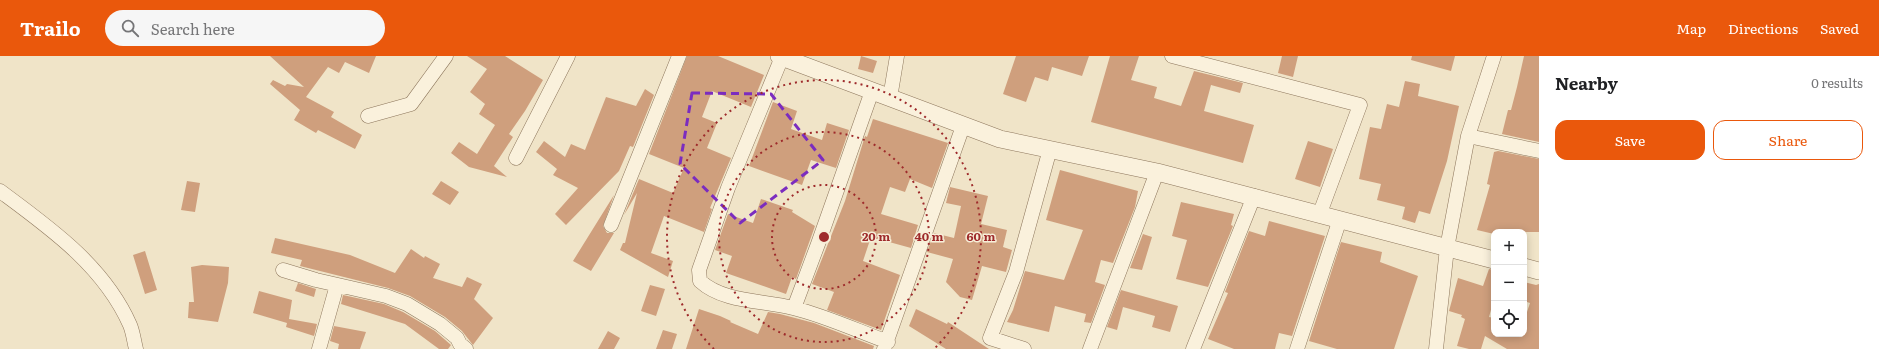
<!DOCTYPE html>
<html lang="en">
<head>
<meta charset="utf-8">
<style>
	:root { --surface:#fff; --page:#f6f6f6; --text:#202124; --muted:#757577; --line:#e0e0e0; --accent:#ea580c }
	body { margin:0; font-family:Literata,serif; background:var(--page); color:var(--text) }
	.controls { position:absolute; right:12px; bottom:12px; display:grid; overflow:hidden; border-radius:8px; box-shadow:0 2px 10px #0003 }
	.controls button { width:36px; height:36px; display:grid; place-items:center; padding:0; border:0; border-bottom:1px solid var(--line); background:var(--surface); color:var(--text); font:20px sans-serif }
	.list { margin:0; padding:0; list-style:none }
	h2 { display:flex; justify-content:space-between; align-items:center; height:52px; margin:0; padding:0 16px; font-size:17px }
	h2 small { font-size:13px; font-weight:400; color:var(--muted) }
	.actions { display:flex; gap:8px; padding:12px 16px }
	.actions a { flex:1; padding:9px 0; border:1px solid var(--accent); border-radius:12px; text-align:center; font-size:14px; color:var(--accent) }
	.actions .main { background:var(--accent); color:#fff }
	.icon { flex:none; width:22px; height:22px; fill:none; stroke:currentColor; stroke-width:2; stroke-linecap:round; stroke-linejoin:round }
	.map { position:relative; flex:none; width:1539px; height:293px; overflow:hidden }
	header { display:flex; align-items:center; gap:24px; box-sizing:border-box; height:56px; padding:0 20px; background:var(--accent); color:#fff }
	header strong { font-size:19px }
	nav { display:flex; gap:22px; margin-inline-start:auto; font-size:14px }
	.search { width:280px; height:36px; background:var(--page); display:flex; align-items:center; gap:10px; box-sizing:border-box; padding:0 14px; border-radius:22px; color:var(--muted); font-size:15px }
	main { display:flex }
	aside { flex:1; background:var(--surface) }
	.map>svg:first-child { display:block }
	.building { fill:#cf9f7d }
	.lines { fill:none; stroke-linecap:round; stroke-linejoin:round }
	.minor-casing { stroke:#8d765c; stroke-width:15 }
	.tertiary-casing { stroke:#8d765c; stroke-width:18 }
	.minor { stroke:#faf1dc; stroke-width:14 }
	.tertiary { stroke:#faf1dc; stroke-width:17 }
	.marked { fill:none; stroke:#7b2cbf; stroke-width:3; stroke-dasharray:8 5; stroke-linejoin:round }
	.ring { fill:none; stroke:#9e2a2b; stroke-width:2; stroke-dasharray:2 4 }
	.centre { fill:#9e2a2b; stroke:#f7eed8; stroke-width:2 }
	.ring-label { font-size:12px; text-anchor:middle; font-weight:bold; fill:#9e2a2b; stroke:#f7eed8; stroke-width:3; stroke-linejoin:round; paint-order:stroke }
</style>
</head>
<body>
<header>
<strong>Trailo</strong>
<div class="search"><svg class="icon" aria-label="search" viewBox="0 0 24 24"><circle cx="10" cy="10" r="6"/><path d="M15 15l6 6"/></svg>Search here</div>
<nav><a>Map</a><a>Directions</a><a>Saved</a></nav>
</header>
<main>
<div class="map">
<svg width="1539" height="293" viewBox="0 0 1539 293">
	<rect width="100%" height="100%" fill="#f0e4c8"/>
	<!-- building -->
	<path class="building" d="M 270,0 L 376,0 L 369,17 L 345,6 L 339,17 L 328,11 L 306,41 L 334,56 L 331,61 L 362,79 L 355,93 L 318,74 L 316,77 L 294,64 L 300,54 L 270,28 L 273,24 L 285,30 L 287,28 L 304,31 Z
		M 467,0 L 505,0 L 543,24 L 525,55 L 509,78 L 513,81 L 494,110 L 507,121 L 469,111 L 451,97 L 459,86 L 477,98 L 495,69 L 479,58 L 485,48 L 470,36 L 487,13 Z
		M 687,0 L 718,0 L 764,19 L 751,51 L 712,35 L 702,61 L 717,67 L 707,92 L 731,102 L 710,152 L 712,153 L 704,176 L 664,160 L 651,197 L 673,205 L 668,221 L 620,194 L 623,187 L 625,187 L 637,137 L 624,159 L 639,123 L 673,137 L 684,112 L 649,98 Z
		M 861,0 L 877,5 L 873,17 L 858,13 Z
		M 1016,0 L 1089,0 L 1082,20 L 1052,11 L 1048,25 L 1035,21 L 1026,46 L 1003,38 Z
		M 1110,0 L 1139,0 L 1131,24 L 1157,31 L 1154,42 L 1181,50 L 1194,15 L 1243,27 L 1240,37 L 1211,29 L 1204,55 L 1254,69 L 1243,107 L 1091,66 Z
		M 1282,0 L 1298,0 L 1293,21 L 1278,17 Z
		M 1412,0 L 1455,0 L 1451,15 L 1411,4 Z
		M 1524,0 L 1539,0 L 1539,86 L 1502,78 L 1508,54 L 1511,54 L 1517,31 Z
		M 1405,25 L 1420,28 L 1418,40 L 1459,50 L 1447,105 L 1430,158 L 1419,155 L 1415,167 L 1402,163 L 1405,151 L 1377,144 L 1381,128 L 1359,123 L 1370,71 L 1381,73 L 1387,48 L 1399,51 Z
		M 645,33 L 654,39 L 633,91 L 630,90 L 619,115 L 566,169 L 555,158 L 578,132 L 553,119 L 557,113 L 536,96 L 544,85 L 565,101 L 571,88 L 585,94 L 606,41 L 636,50 Z
		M 773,46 L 797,55 L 791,73 L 822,84 L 827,67 L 849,74 L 836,112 L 811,104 L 802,129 L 749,110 Z
		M 873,63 L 948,87 L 932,132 L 910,123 L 905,136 L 890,131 L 881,158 L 918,169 L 911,192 L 871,181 L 863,205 L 900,219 L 881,274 L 827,254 L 834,236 L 812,228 L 845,145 L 865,80 L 867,81 Z
		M 1308,85 L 1333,93 L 1320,131 L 1295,123 Z
		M 1498,95 L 1539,103 L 1539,176 L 1494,176 L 1494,178 L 1477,174 L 1490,129 L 1487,128 L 1494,96 Z
		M 1060,114 L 1138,135 L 1135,151 L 1113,207 L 1101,204 L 1095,226 L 1105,229 L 1091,267 L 1084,266 L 1086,258 L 1055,250 L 1049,276 L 1007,266 L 1013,254 L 1025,215 L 1064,224 L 1083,174 L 1046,164 Z
		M 187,125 L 200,127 L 195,156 L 181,154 Z
		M 441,125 L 459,136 L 450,149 L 432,138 Z
		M 950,131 L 988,140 L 981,168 L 1007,174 L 1003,191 L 1012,194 L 1006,216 L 982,210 L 972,244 L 960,241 L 946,226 L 953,203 L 927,196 L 934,177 L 954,182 L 961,150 L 946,147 Z
		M 614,139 L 603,170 L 607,177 L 614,177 L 591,215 L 573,205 Z
		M 761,143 L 793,154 L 792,156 L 815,170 L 796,223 L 792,221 L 786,238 L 726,217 L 732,200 L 715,194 L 728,158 L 753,167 Z
		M 1181,146 L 1234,158 L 1231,169 L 1233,170 L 1208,231 L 1176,223 L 1187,184 L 1172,180 Z
		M 1269,165 L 1325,180 L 1292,280 L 1279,277 L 1275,293 L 1234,293 L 1208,283 L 1228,237 L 1225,236 L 1249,175 L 1265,180 Z
		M 1143,178 L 1152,181 L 1142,214 L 1130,212 Z
		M 275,182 L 350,199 L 395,217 L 411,193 L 424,202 L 425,200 L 440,208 L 433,222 L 462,231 L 467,221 L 482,228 L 474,243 L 493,262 L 473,289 L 462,275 L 445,261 L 410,240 L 388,232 L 300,210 L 302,204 L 271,197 Z
		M 1341,186 L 1382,196 L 1380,206 L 1418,220 L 1394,293 L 1337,293 L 1309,285 Z
		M 145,195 L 157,234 L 145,238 L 133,199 Z
		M 202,209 L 229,211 L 228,227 L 218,266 L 188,262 L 189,246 L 194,246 L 191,211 Z
		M 1489,213 L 1494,214 L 1494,243 L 1489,261 L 1494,262 L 1494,278 L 1524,278 L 1524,265 L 1530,247 L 1524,245 L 1524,226 L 1536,229 L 1539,228 L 1539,293 L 1507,293 L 1485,280 L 1481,293 L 1469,293 L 1457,290 L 1465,263 L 1461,261 L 1462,259 L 1449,255 L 1458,222 L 1483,230 Z
		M 298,227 L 316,233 L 314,241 L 295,235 Z
		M 650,229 L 665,233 L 656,260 L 641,255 Z
		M 1121,234 L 1178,250 L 1170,276 L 1152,271 L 1155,260 L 1123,251 L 1117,274 L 1107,271 Z
		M 259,235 L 292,244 L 289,263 L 317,268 L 314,280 L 286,271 L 287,267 L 253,257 Z
		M 343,239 L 384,248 L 403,256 L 435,275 L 451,289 L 448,293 L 439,293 L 405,268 L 341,248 Z
		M 699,253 L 720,260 L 731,265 L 730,266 L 758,278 L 768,256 L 780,258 L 814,267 L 874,290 L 873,293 L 686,293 Z
		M 916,253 L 947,268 L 948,266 L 989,293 L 946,293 L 909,270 Z
		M 334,270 L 366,276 L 360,293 L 338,293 L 339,288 L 330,285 Z
		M 663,274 L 677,278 L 672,293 L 656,293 Z
		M 608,275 L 620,282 L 614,293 L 598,293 Z"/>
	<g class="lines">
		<defs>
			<path id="minor" d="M 1172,0 L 1360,49 L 1320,157
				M 782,1 L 728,132 L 699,214 L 700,225 C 724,247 763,244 793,252 C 823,259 858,275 888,286
				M 890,42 L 897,0
				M 368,60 L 411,48 L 446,0
				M 1468,80 L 1539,95
				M 516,102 L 568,0
				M 0,135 C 50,172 104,210 130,269 C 133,276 134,285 136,293
				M 611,169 L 679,0
				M 283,214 L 316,224 L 386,240 L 407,248 L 440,268 L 457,282 L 460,288 L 466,293
				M 794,252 L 818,188 L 872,35
				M 319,293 L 337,229
				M 884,293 L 963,70
				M 1024,293 L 990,282 L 1016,216 L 1050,93
				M 1090,293 L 1157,116
				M 1193,293 L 1254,140
				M 1297,293 L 1340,163
				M 1436,293 L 1447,192 L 1468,80 L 1494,0"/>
			<path id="tertiary" d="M 779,0 L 1000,83 L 1157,116 L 1494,204
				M 1524,211 L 1539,215"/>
		</defs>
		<!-- minor casing -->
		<use href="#minor" class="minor-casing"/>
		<!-- tertiary casing -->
		<use href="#tertiary" class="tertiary-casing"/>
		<!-- minor -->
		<use href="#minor" class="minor"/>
		<!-- tertiary -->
		<use href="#tertiary" class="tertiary"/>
	</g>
	<!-- marked area -->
	<path class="marked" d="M 692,37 L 771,38 L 823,104 L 740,167 L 680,108 Z"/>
	<!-- distance rings -->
	<g class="ring">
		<circle cx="824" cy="181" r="52"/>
		<circle cx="824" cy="181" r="105"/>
		<path d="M714 293A157 157 0 1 1 934 293"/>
	</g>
	<circle cx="824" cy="181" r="6" class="centre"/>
	<g class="ring-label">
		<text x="876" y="185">20 m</text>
		<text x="929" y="185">40 m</text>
		<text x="981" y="185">60 m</text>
	</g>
</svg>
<div class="controls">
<button>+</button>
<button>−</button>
<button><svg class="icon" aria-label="locate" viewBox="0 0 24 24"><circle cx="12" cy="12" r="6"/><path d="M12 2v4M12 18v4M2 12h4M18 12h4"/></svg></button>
</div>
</div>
<aside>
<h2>Nearby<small>0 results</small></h2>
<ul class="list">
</ul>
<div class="actions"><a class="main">Save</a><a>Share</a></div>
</aside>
</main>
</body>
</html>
